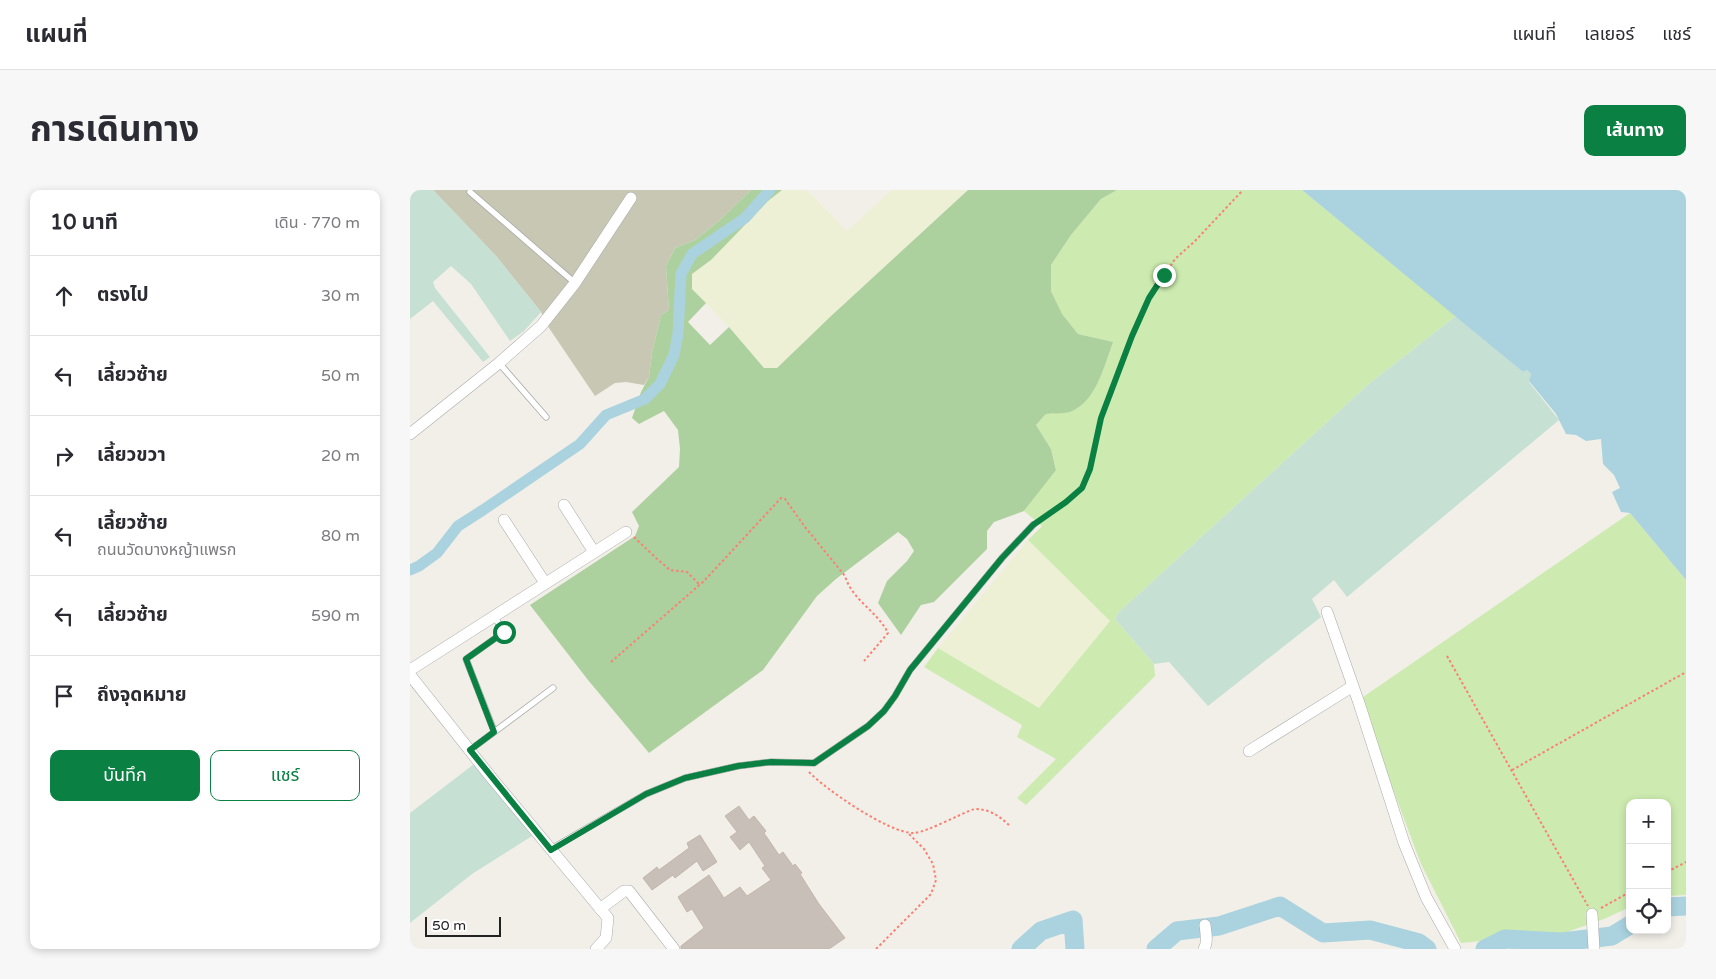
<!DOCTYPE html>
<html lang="th">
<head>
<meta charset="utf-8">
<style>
	:root { --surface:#fff; --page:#f7f7f7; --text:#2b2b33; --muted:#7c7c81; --line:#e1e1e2; --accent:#0b8043 }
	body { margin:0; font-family:"Varela Round","Noto Sans Thai",sans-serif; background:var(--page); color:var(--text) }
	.controls { position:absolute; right:15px; bottom:15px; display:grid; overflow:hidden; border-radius:10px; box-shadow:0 2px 8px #0003 }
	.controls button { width:45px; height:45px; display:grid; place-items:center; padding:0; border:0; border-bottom:1px solid var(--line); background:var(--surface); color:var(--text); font:25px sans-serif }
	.scale { position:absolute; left:15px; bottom:12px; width:76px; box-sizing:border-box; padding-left:5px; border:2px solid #222; border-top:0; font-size:14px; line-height:18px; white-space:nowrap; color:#222; -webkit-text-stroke:4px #fff; paint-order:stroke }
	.stop { position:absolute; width:15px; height:15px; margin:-11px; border:4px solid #0b8043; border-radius:50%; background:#fff }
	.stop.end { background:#0b8043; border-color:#fff; box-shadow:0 1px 5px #0008 }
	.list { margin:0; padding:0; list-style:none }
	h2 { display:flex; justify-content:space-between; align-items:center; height:65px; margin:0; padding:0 20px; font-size:21px }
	h2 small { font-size:16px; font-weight:400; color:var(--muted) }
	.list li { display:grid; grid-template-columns:32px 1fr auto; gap:15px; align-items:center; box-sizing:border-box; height:80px; padding:0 20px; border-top:1px solid var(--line) }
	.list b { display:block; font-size:19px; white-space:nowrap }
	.list p { margin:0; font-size:16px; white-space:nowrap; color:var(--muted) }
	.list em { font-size:16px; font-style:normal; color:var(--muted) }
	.actions { display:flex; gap:10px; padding:15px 20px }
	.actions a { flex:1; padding:11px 0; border:1px solid var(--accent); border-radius:10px; text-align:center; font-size:18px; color:var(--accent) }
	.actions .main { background:var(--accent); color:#fff }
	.icon { flex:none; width:28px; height:28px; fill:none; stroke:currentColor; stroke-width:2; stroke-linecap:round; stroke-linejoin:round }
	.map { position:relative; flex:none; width:1276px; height:759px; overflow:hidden; border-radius:10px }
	header { display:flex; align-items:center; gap:30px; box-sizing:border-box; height:70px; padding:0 25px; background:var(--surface); border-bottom:1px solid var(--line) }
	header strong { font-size:24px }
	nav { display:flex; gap:28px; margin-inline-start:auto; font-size:18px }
	.intro { display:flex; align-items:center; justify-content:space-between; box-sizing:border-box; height:120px; padding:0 30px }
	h1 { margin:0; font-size:35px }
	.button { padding:12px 22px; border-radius:10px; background:var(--accent); color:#fff; font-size:18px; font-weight:700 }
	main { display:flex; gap:30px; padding:0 30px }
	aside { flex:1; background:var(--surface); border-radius:10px; box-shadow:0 2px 8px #0003 }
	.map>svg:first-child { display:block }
	.construction { fill:#c7c7b4 }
	.farmland { fill:#eef0d5 }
	.grass { fill:#cdebb0 }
	.forest { fill:#add19e }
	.wetland { fill:#c6e0d4 }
	.water { fill:#aad3df }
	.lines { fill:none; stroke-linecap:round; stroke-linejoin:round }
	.canal { stroke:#aad3df; stroke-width:11 }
	.river { stroke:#aad3df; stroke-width:19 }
	.building { fill:#c7bfb8; stroke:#c4b6ab }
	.lane-casing { stroke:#a9a9a9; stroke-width:7 }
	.street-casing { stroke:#a9a9a9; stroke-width:12 }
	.path { stroke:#fa8072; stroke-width:2; stroke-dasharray:2.5 2.5; stroke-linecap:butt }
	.lane { stroke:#fff; stroke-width:5.5 }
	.street { stroke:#fff; stroke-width:11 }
	.route { stroke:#0b8043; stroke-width:6 }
</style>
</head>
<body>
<header>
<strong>แผนที่</strong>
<nav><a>แผนที่</a><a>เลเยอร์</a><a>แชร์</a></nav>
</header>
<div class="intro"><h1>การเดินทาง</h1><a class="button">เส้นทาง</a></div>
<main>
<aside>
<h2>10 นาที<small>เดิน · 770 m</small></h2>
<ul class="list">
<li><svg class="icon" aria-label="ahead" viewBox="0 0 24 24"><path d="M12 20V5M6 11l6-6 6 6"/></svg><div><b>ตรงไป</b></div><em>30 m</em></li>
<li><svg class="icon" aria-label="left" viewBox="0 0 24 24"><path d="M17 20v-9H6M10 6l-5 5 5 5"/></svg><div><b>เลี้ยวซ้าย</b></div><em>50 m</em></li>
<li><svg class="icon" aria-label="right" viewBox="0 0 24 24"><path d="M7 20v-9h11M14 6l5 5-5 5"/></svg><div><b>เลี้ยวขวา</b></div><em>20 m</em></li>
<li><svg class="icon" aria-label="left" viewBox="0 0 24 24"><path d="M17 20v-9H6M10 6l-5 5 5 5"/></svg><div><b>เลี้ยวซ้าย</b><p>ถนนวัดบางหญ้าแพรก</p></div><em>80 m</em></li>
<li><svg class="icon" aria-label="left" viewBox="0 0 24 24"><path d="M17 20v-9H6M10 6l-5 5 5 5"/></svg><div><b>เลี้ยวซ้าย</b></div><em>590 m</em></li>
<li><svg class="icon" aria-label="arrive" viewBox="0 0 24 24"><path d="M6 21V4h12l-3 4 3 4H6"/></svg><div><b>ถึงจุดหมาย</b></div></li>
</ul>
<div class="actions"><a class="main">บันทึก</a><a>แชร์</a></div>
</aside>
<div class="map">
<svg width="1276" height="759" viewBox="0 0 1276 759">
	<rect width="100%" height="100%" fill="#f2efe9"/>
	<!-- construction -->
	<path class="construction" d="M 23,0 L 341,0 L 310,30 L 285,50 L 265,58 L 256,76 L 259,120 L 251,125 L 242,163 L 239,187 L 234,195 L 216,192 L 205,193 L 185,206 L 139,138 L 131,122 L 86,66 Z"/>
	<!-- farmland -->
	<path class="farmland" d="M 372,0 L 397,0 L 437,41 L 482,0 L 558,0 L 420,127 L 367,178 L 354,178 L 319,137 L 282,99 L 282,84 L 301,70 L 358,11 Z
		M 618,350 L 700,431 L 629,518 L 528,458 Z"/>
	<!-- grass -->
	<path class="grass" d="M 707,0 L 892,0 L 1046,126 L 960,193 L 708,423 L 705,429 L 744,474 L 745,486 L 616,615 L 607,608 L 646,569 L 607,547 L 612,535 L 514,477 L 528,458 L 629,518 L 700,431 L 618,350 L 632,336 L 614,321 L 646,279 L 641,259 L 626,235 L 636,224 L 659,222 L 702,152 L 668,144 L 651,124 L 641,101 L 641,75 L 661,45 L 691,9 Z
		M 1220,323 L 1276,390 L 1276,705 L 1257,706 L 1257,613 L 1220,613 L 1220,717 L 1194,729 L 1154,743 L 1051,753 L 1011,674 L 969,562 L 953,507 Z"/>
	<!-- forest -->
	<path class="forest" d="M 341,0 L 372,0 L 358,11 L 301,70 L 282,84 L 282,99 L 296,113 L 278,132 L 300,155 L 319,137 L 354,178 L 367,178 L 420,127 L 558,0 L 707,0 L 691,9 L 661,45 L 641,75 L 641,101 L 652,124 L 668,144 L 703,152 C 694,176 686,212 660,222 C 653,224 643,223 636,224 L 626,235 L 641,259 L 646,280 L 614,321 L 584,332 L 577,341 L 577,359 L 524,412 L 511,415 L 491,445 L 468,413 L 477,391 L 497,371 L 504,361 L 497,349 L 488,342 L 426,389 L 407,406 L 353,480 L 239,563 L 178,490 L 120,415 L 225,346 L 229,336 L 222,322 L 269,277 L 270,259 L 268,240 L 254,221 L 229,234 L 222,228 L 231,202 L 239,187 L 242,163 L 251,125 L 259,120 L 256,76 L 265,58 L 285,50 L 310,30 Z"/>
	<!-- wetland -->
	<path class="wetland" d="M 0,0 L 23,0 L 86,66 L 131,122 L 114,141 L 100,151 L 61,94 L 41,76 L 23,92 L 25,98 L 80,167 L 73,172 L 23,111 L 0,129 Z
		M 1046,126 L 1113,182 L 1117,180 L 1121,184 L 1119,192 L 1149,230 L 937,407 L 924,390 L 902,409 L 911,427 L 798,516 L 759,472 L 744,474 L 705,429 L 708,423 L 960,193 Z
		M 68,571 L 122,646 L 62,684 L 0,733 L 0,623 Z"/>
	<!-- water -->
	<path class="water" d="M 892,0 L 1276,0 L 1276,390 L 1220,323 L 1211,322 L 1202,302 L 1210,298 L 1204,285 L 1193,274 L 1191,249 L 1176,251 L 1166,245 L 1156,244 L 1146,224 L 1119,191 L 1121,184 L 1117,180 L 1113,182 Z"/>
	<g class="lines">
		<!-- canal -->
		<path class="canal" d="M 0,380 L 9,376 L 27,363 L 48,336 L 73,320 L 170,254 L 196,225 L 235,209 L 250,194 L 264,165 L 268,144 L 271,84 L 282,64 L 335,28 L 360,0"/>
		<!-- river -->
		<path class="river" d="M 1257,717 L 1276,716
			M 611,759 L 631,741 L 663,730 L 665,759
			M 746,759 L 767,741 L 809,736 L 870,716 L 913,743 L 960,740 L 1009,753 L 1017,759
			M 1075,759 L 1095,749 L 1152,752 L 1202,746 L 1220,735"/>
	</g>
	<!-- building -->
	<path class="building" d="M 329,616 L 339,630 L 344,626 L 356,641 L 354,643 L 369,665 L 373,662 L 383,676 L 385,674 L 392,683 L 390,684 L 409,714 L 435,748 L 419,759 L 271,759 L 271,756 L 294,738 L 282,719 L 277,722 L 268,707 L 299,685 L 314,708 L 330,697 L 337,706 L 361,690 L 352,678 L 355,676 L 339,652 L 330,660 L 320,647 L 327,642 L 315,626 Z
		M 290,645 L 307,672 L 293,681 L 287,671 L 265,688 L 263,685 L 242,700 L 233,688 L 247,677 L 249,680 L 279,658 L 277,653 Z"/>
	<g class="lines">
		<defs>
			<path id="lane" d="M 60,2 L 165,93
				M 89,173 L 136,227
				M 84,426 L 94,442 L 56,469 L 84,541
				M 60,560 L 143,498
				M 141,659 L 236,604 L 275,588 L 328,576 L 361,572 L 404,573 L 458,536 L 474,521 L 485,506 L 500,480 L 592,368 L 623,335"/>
			<path id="street" d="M 0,244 L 89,173 L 131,136 L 165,93 L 221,8
				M 154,315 L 184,362
				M 94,330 L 135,393
				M 917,422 L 949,513 L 994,653 L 1016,707 L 1045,759
				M 0,480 L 216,342
				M 0,485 L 80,586 L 198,728 L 196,748 L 186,759
				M 839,561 L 943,496
				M 190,719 L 214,701 L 219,701 L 264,759
				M 1182,724 L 1184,759
				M 794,759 C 798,753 796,743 795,735"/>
		</defs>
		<!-- lane casing -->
		<use href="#lane" class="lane-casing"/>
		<!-- street casing -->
		<use href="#street" class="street-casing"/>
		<!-- path -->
		<path class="path" d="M 629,331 L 656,312 L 672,298 L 680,279 L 691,228 L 722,146 L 739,108 L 765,69 L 785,51 L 833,0
			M 224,347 L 246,368 L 260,380 L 277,382 L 290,395
			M 1037,466 L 1178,716
			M 201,472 L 294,391 L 371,308 L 375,309 L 395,337 L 435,386 C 442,410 467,421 478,443 L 454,471
			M 1102,580 L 1276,482
			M 399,582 C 415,599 480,644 504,643 C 517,642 550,624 564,619 C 579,619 588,625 599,635
			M 1257,682 L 1276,672
			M 1191,718 L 1220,702
			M 466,759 L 521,704 L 526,690 L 523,674 L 514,659 L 497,642"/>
		<!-- lane -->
		<use href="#lane" class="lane"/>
		<!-- street -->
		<use href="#street" class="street"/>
	</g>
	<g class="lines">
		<!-- route -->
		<path class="route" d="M 94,442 L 56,469 L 84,542 L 60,560 L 141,660 L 236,604 L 275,588 L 328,576 L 361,572 L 404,573 L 458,536 L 474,521 L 485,506 L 500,480 L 592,368 L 623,335 L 656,312 L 672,298 L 680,279 L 691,228 L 722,146 L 739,108 L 754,85"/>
	</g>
</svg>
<div class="controls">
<button>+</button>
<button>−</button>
<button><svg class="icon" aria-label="locate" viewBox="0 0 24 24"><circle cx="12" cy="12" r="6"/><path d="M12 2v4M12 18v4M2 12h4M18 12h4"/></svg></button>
</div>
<div class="scale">50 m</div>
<div class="stop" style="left:94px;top:442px"></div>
<div class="stop end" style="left:754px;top:85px"></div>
</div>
</main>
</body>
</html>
